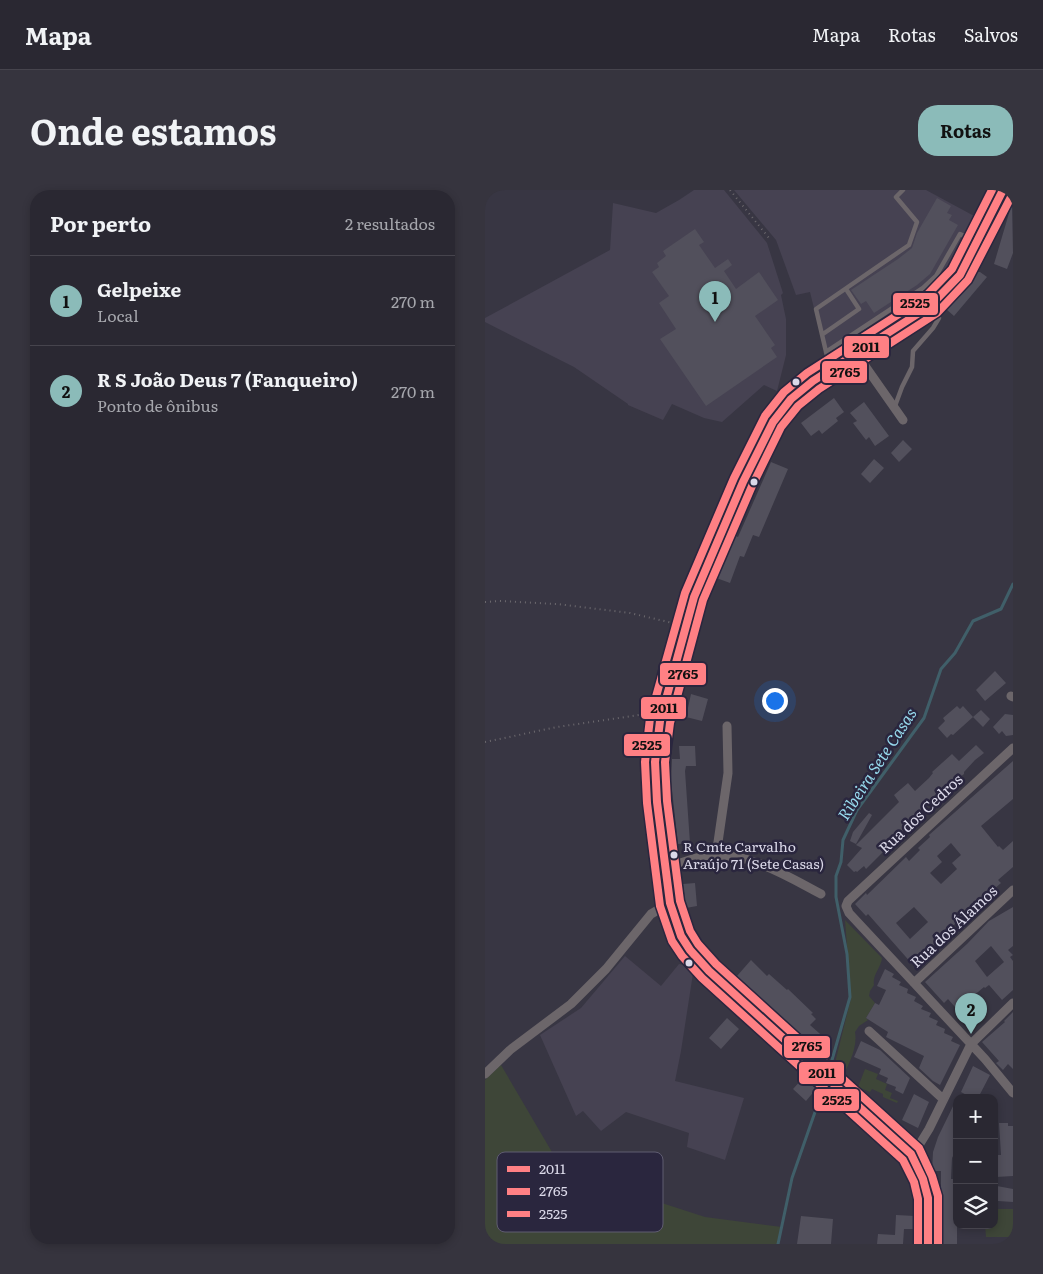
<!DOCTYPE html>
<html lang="pt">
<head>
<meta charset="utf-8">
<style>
	:root { --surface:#2a2832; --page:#36343e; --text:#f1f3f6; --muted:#a5a6ac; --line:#46444d; --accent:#8bbbb9 }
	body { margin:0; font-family:Literata,serif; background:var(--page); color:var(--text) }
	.controls { position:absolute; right:15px; bottom:15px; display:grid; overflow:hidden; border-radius:10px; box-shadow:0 2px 8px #0003 }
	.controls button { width:45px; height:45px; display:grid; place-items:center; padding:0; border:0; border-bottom:1px solid var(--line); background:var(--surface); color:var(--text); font:25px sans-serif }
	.you { position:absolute; left:289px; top:510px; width:18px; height:18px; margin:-12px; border:4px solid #fff; border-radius:50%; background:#1a73e8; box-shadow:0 0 0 8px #1a73e833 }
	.badge { display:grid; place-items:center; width:32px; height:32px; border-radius:50%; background:var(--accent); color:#111; font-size:16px; font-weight:700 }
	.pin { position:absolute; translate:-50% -41px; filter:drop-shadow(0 1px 2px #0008) }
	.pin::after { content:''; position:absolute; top:26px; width:18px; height:15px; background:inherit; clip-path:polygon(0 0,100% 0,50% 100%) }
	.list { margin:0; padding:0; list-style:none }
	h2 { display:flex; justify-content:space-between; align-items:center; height:65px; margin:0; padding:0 20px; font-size:21px }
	h2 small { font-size:16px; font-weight:400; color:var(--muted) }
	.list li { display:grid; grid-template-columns:32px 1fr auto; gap:15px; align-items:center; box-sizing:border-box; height:90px; padding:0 20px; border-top:1px solid var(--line) }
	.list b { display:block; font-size:19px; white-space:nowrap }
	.list p { margin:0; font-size:16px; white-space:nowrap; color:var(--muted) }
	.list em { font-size:16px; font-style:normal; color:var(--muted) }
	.icon { flex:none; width:28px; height:28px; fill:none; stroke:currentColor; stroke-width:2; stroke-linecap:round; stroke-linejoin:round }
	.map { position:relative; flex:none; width:528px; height:1054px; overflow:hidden; border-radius:20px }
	header { display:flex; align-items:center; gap:30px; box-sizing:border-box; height:70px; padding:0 25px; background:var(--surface); border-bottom:1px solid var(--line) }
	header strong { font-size:24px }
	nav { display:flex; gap:28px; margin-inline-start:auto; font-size:18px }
	.intro { display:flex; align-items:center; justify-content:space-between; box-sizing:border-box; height:120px; padding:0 30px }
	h1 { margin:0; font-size:35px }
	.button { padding:12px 22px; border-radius:20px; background:var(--accent); color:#111; font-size:18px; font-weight:700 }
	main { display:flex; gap:30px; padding:0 30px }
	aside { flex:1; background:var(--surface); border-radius:20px; box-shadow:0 2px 8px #0003 }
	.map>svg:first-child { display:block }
	.industrial { fill:#464252 }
	.green { fill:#3e4638 }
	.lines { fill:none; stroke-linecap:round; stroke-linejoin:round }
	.stream { stroke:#405f69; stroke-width:3 }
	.building { fill:#52505c; fill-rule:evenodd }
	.path { stroke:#6c696e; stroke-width:2; stroke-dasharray:1 4; stroke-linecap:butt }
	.lane { stroke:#6c666a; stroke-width:4.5 }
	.street { stroke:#6c666a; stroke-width:9 }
	.secondary { stroke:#706b6d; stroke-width:11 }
	.bus-1-casing { stroke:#2a263e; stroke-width:11 }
	.bus-2-casing { stroke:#2a263e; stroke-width:11 }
	.bus-3-casing { stroke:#2a263e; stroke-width:11 }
	.bus-1 { stroke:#ff8084; stroke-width:8 }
	.bus-2 { stroke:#ff8084; stroke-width:8 }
	.bus-3 { stroke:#ff8084; stroke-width:8 }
	.bus-dot { fill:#dbd9e9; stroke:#2a263e; stroke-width:2 }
	.labels { text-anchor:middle; stroke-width:5; stroke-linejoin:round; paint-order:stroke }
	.bus-label { font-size:14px; fill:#dbd9e9; stroke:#2a263e; text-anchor:start }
	.street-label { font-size:15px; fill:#dbd9e9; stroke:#2a263e }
	.water-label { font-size:16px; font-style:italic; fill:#96d9ed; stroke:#2a263e }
	.key { fill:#2a263e; stroke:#5f5c71; stroke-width:1 }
	.key-label { font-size:14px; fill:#dbd9e9 }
	.line-badge { stroke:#2a263e; stroke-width:2 }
	.pale-badge-label { font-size:14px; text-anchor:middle; font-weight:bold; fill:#111 }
</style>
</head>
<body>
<header>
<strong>Mapa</strong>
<nav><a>Mapa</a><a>Rotas</a><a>Salvos</a></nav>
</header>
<div class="intro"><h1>Onde estamos</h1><a class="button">Rotas</a></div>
<main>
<aside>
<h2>Por perto<small>2 resultados</small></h2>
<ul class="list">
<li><span class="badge">1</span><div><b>Gelpeixe</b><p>Local</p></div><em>270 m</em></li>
<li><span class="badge">2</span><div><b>R S João Deus 7 (Fanqueiro)</b><p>Ponto de ônibus</p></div><em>270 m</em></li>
</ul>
</aside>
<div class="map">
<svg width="528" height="1054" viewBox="0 0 528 1054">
	<rect width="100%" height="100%" fill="#383643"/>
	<!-- industrial -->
	<path class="industrial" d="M 209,0 L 239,0 L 282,53 L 298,103 L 296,105 L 301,129 L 301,165 L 292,201 L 279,195 L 237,232 L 219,228 L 187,214 L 178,230 L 143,215 L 143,214 L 89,177 L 0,132 L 0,128 L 125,60 L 128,13 L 171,23 L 194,10 Z
		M 249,0 L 441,0 L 491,27 L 457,85 L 342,171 L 325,102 L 311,105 L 291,50 Z
		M 140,766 L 176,796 L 194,774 L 209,777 L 196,861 L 190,891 L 259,908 L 240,970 L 202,957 L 204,943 L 141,922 L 116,941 L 98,921 L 91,926 L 55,845 L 96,818 Z"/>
	<!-- green -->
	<path class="green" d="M 360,730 L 397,768 C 396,778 387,785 389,795 L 385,801 L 384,806 L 390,813 L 381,828 L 383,830 L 374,836 L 370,842 C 373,858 363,877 355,891 L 350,886 L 351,869 L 366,808 Z
		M 16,875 L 98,1015 L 146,1003 L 220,1027 L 297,1037 L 293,1054 L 0,1054 L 0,890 Z
		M 380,879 L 393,884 L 391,889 L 402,894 L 400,900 L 407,903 L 405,908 L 413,911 L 412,913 L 398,907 L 398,904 L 387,899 L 385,902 L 373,897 Z
		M 509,1019 L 528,1019 L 528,1047 L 501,1047 L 500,1035 L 509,1035 Z"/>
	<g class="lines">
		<!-- stream -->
		<path class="stream" d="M 343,884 L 365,807 L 362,764 L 351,707 L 351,686 L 356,672 L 358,650 L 372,620 L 439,528 L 456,479 L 470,463 L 488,431 L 516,419 L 528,394
			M 293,1054 L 307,988 L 337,902"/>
	</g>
	<!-- building -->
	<path class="building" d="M 452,8 L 466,16 L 462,23 L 467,25 L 464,30 L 473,35 L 445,84 L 432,95 L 389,123 L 381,111 L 376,114 L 366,100 L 413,69 L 427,58 L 432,43 Z
		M 527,13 L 528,63 L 522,79 L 509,74 Z
		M 210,39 L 219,52 L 214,55 L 230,78 L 243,69 L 247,75 L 239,81 L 251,99 L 274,82 L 293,110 L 270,126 L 290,155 L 286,158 L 292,167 L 221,216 L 175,149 L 191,139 L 174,113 L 184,106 L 167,82 L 174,77 L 172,73 L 181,66 L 178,61 Z
		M 492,82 L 495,82 L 502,87 L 469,126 L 461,119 Z
		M 349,208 L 359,222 L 351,228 L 353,231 L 337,244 L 334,240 L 326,246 L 316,233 Z
		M 379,212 L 404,246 L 390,256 L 384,247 L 381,250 L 368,233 L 372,231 L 365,223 Z
		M 418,250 L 427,259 L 414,272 L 406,263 Z
		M 389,269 L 399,278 L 385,293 L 376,284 Z
		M 286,272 L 303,279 L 274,347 L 268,345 L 259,367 L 255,366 L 245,393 L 226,386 L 244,343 L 253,347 Z
		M 510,481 L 521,493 L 500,511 L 491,500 Z
		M 206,504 L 223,509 L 217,531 L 201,527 Z
		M 472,516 L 475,519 L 478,516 L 488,527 L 468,545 L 466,544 L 462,548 L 453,538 L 460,531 L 458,528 Z
		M 496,520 L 505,529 L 498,537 L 488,527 Z
		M 520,524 L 528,525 L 528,545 L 521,546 L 517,541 L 514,544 L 508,537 Z
		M 491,555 L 499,563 L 490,570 L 479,582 L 479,584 L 456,602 L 423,632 L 425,635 L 381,679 L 379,676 L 372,682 L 371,681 L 369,682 L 362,675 L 377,658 L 371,655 L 414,612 L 409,605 L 423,593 L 430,601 L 444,588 L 448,583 L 447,582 L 467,564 L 474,571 Z
		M 194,556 L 210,556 L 211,576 L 201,576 L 200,581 L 205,653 L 193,654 L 186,591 L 187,569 L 195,569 Z
		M 528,571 L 528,609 L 496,636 L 513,657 L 514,656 L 518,660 L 528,651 L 528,677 L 513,690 L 516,693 L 508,700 L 506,698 L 495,709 L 496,710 L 458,745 L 459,746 L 428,775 L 383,724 L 381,726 L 370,714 L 381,703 L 382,705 L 421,667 L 424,671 L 435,660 L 433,658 L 445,647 L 444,645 ZM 466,653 L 476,665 L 467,673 L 472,679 L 456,694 L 445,683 L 457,672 L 452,666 ZM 429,717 L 443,732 L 425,749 L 411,733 Z
		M 384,623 L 387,625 L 371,654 L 365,651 L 368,642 Z
		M 210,693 L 212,716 L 201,718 L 198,694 Z
		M 528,717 L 528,756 L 523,760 L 528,765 L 525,767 L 528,771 L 528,800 L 517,810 L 504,795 L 500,798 L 499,797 L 487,807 L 496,817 L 486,826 L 481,821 L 477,825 L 463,809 L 459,813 L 440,792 L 482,754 L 504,731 ZM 506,756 L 519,772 L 502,787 L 490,771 Z
		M 266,770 L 282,786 L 284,784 L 302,800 L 303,799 L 328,823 L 326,824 L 331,829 L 325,835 L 343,851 L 334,861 L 252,786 Z
		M 400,779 L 409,784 L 407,787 L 416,792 L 414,795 L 423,799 L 422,803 L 431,807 L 429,811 L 438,816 L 436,819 L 446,823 L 444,827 L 453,831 L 451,835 L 460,839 L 459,843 L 468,847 L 466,851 L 475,855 L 455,895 L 448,891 L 434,878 L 439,866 L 401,847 L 403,842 L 381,828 L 390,813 L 394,815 L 401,800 L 392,796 Z
		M 528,822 L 528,879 L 523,874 L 518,880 L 511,873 L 514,871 L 497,852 L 520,832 L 519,831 Z
		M 242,828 L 254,839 L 236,859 L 224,848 Z
		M 376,851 L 395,860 L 425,888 L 418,904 L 410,900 L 411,897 L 401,893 L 403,888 L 394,884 L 396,879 L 369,867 Z
		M 488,876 L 505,885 L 493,908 L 487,908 L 476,902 Z
		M 318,888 L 331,899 L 321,911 L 308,899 Z
		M 429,904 L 444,912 L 433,938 L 417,930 Z
		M 472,908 L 472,958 L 467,968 L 466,989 L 471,989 L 471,997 L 468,997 L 468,1023 L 472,1025 L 472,1054 L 456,1054 L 456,981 L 447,981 L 448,962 L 453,947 Z
		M 514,933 L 523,933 L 523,936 L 528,936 L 528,986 L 511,987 L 510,965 L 516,965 Z
		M 512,996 L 528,999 L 528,1012 L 513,1011 Z
		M 411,1025 L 430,1026 L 430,1039 L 419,1039 L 418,1054 L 392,1054 L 393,1044 L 410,1045 Z
		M 316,1026 L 348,1029 L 346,1054 L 312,1054 Z"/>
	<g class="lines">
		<!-- path -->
		<path class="path" d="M 245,0 L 284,48
			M 0,412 L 14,411 L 72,414 L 145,423 L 192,434
			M 0,552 L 72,537 L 168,523"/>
		<!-- lane -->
		<path class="lane" d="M 338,144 L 374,119 L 361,99
			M 341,162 L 438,98 L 451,86 L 475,44 L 491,52
			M 349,176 L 342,166 L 331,119 L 424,55 L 432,32 L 411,7 L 418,0
			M 410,216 L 417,197 L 427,177 L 428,161 L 448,138 L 454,128 L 451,113"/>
		<!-- street -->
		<path class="street" d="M 371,163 L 418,230
			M 526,506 L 528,507
			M 528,558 L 363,711 L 361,716 L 364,723 L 500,869 L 528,903
			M 231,666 L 243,583 L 242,536
			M 181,678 C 192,674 203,670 215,667 C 258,658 300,685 336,704
			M 429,793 L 528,700
			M 384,841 L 458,909
			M 0,884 L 25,860 L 86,814 L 121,779 L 166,724 L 185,713
			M 426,964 L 436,952 L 444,939 L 486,854 L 528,813"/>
		<!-- secondary -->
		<path class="secondary" d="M 443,1054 L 443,1008 L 438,989 L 426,964 L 224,781 L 205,760 L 196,746 L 190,731 L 185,713 L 172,612 L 170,572 L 175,531 L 209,407 L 258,292 L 288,232 L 306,209 L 328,191 L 445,116 L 475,85 L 518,0"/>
		<defs>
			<path id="bus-1" d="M 443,1054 L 443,1008 L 438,989 L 426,964 L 224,781 L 205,760 L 196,746 L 185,713 L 172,612 L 170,572 L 175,531 L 209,407 L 258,292 L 288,232 L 306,209 L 328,191 L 445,116 L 475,85 L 518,0"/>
			<path id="bus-2" d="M 453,1054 L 453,1006 L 447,986 L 434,958 L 231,774 L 213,754 L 205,741 L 195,711 L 182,611 L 180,572 L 185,533 L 218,410 L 267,296 L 296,237 L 313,216 L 334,199 L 452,123 L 483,90 L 527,5"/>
			<path id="bus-3" d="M 433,1054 L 433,1009 L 429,992 L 418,970 L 217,788 L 197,766 L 187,751 L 175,716 L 162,613 L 160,572 L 165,528 L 200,403 L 249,288 L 280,226 L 299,202 L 322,183 L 439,108 L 467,79 L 507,0"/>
		</defs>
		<!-- bus-1 casing -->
		<use href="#bus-1" class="bus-1-casing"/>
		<!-- bus-2 casing -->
		<use href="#bus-2" class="bus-2-casing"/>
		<!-- bus-3 casing -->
		<use href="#bus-3" class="bus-3-casing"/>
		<!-- bus-1 -->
		<use href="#bus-1" class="bus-1"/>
		<!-- bus-2 -->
		<use href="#bus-2" class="bus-2"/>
		<!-- bus-3 -->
		<use href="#bus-3" class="bus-3"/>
	</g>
	<!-- markers -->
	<g class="bus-dot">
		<circle cx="311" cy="192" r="4.5"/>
		<circle cx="269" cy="292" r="4.5"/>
		<circle cx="189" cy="665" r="4.5"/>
		<circle cx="204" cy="773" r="4.5"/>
	</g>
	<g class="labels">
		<!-- bus labels -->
		<g class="bus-label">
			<text x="198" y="662">R Cmte Carvalho<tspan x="198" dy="17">Araújo 71 (Sete Casas)</tspan></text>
		</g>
		<!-- street labels -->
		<g class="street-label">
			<text transform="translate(436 624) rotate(-43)" y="5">Rua dos Cedros</text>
			<text transform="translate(469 737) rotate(-43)" y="5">Rua dos Álamos</text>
		</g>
		<!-- water labels -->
		<g class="water-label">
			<text transform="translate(392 574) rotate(-57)" y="6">Ribeira Sete Casas</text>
		</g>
	</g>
	<!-- legend -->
	<rect x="12" y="962" width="166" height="80" rx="8" class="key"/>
	<rect x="22" y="976" width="23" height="6" fill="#ff8084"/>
	<rect x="22" y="998" width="23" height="7" fill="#ff8084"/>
	<rect x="22" y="1021" width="23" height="6" fill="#ff8084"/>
	<g class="key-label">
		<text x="54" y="984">2011</text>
		<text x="54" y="1006">2765</text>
		<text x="54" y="1029">2525</text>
	</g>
	<g class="line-badge">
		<rect x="407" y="102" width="47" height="24" rx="5" fill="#ff8084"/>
		<rect x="358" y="145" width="47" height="24" rx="5" fill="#ff8084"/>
		<rect x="336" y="170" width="47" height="24" rx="5" fill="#ff8084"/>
		<rect x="174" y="472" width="48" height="24" rx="5" fill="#ff8084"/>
		<rect x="155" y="506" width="47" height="24" rx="5" fill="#ff8084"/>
		<rect x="138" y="543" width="48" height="24" rx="5" fill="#ff8084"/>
		<rect x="298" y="845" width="48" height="24" rx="5" fill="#ff8084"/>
		<rect x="313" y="871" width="47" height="24" rx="5" fill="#ff8084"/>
		<rect x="328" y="898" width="47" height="24" rx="5" fill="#ff8084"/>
	</g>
	<g class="pale-badge-label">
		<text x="430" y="118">2525</text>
		<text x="381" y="162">2011</text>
		<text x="360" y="187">2765</text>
		<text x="198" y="489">2765</text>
		<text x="179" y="523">2011</text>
		<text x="162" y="560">2525</text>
		<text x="322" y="861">2765</text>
		<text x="337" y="888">2011</text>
		<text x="352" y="915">2525</text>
	</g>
</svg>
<div class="controls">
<button>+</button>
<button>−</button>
<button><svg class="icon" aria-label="layers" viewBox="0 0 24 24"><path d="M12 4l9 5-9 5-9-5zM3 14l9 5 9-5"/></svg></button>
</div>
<div class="you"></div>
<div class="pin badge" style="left:230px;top:132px">1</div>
<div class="pin badge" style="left:486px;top:844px">2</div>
</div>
</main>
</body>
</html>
